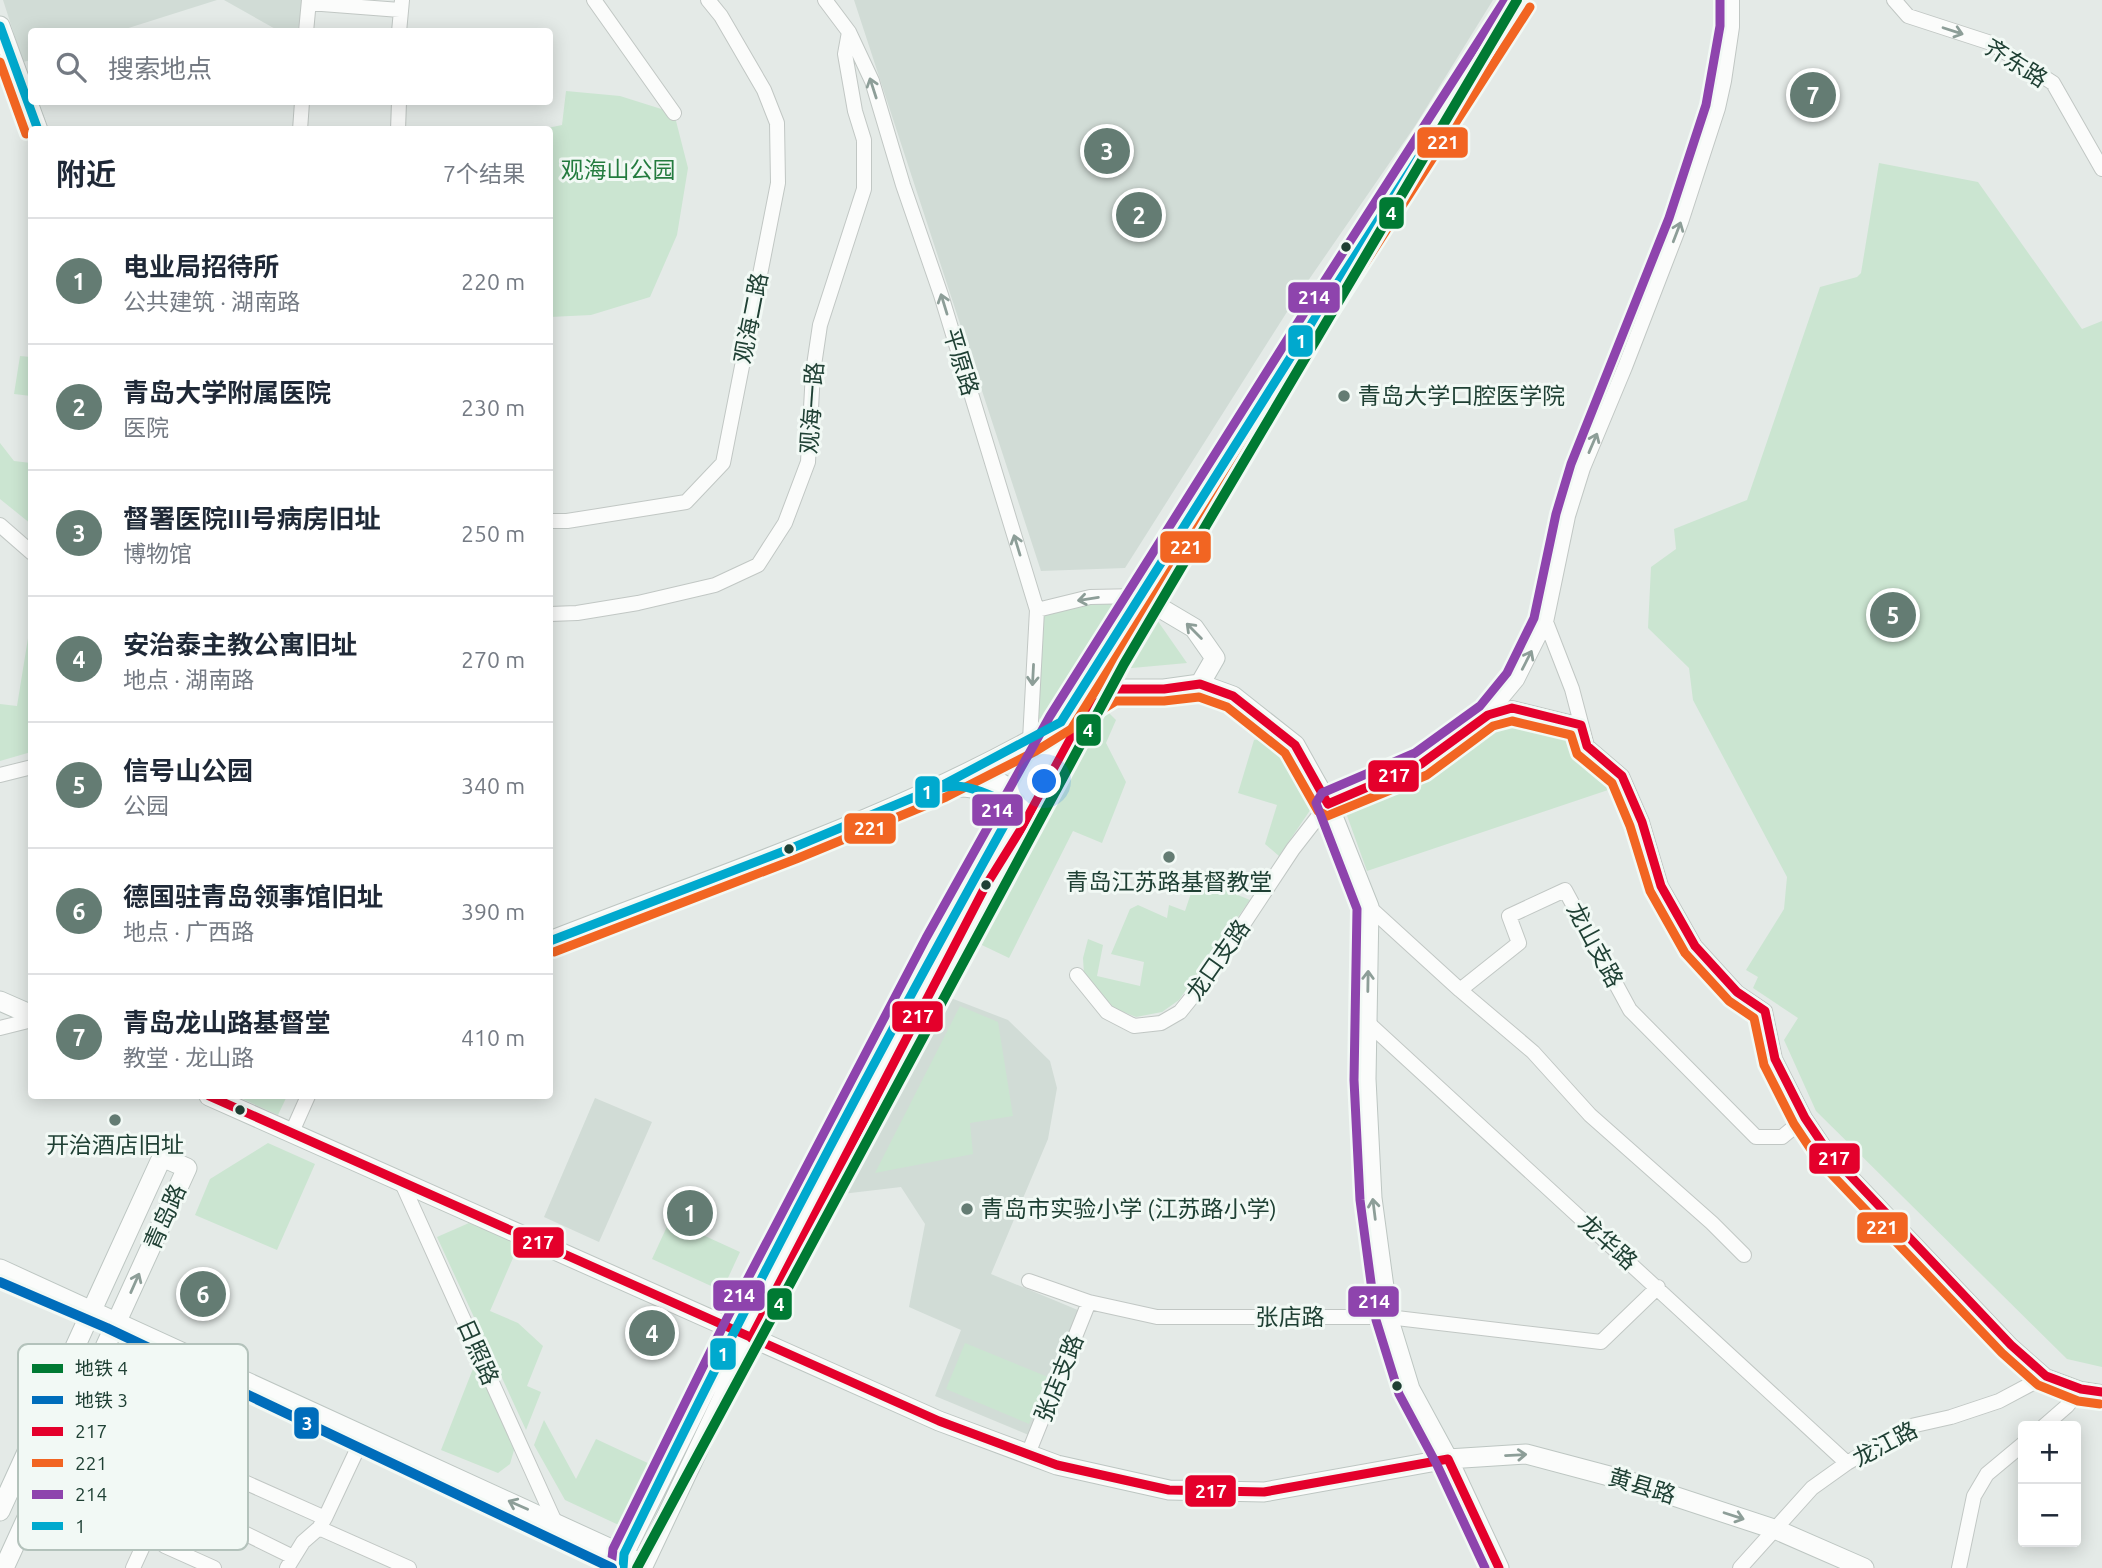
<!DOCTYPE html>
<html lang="zh">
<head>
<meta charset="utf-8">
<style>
	:root { --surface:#fff; --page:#f6f6f7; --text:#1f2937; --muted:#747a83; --line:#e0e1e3; --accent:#647c73 }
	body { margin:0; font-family:Ubuntu,"Noto Sans SC",sans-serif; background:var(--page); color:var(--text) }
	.controls { position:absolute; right:21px; bottom:21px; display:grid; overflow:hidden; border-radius:7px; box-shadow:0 4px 18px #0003 }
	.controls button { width:63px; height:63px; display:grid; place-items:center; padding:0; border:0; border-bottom:2px solid var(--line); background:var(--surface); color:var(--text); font:35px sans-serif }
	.you { position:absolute; left:1045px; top:782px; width:24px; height:24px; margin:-18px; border:5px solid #fff; border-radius:50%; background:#1a73e8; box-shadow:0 0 0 10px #1a73e833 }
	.badge { display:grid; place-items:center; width:46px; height:46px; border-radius:50%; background:var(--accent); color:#fff; font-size:23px; font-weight:700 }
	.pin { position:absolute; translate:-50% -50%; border:4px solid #fff; box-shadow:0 2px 7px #0006 }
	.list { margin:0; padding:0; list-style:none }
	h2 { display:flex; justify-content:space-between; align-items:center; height:91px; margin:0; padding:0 28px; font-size:30px }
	h2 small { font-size:23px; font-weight:400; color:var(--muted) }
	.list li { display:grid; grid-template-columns:46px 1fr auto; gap:21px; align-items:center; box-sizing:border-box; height:126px; padding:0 28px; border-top:2px solid var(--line) }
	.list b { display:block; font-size:26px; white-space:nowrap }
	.list p { margin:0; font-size:23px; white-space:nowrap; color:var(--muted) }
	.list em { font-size:23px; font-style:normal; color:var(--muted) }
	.icon { flex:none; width:38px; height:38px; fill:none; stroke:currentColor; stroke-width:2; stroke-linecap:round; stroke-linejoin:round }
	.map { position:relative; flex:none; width:2102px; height:1568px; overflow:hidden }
	.search { position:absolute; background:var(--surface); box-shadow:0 4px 18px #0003; left:28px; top:28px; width:525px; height:77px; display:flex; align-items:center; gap:18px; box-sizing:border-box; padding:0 24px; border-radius:7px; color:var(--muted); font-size:26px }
	.panel { position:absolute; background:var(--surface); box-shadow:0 4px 18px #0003; left:28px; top:126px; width:525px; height:973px; border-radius:7px }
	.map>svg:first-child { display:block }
	.built { fill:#d1dcd6 }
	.green { fill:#cbe5d1 }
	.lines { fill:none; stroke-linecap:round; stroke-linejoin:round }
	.street-casing { stroke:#c1c7c4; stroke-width:16 }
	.secondary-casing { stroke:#bdc6c2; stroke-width:21 }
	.street { stroke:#fbfcfb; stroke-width:14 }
	.secondary { stroke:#fbfcfb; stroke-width:19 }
	.bus-1-casing { stroke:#f2f9f5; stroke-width:14 }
	.bus-2-casing { stroke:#f2f9f5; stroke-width:14 }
	.bus-3-casing { stroke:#f2f9f5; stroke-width:14 }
	.bus-4-casing { stroke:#f2f9f5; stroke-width:14 }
	.bus-1 { stroke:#e4002b; stroke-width:9 }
	.bus-2 { stroke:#f26522; stroke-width:9 }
	.bus-3 { stroke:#8e44ad; stroke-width:9 }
	.bus-4 { stroke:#00a9ce; stroke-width:9 }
	.metro-1-casing { stroke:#f2f9f5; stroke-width:16 }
	.metro-2-casing { stroke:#f2f9f5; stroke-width:16 }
	.metro-1 { stroke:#007a33; stroke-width:10 }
	.metro-2 { stroke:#006dbb; stroke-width:10 }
	.oneway { stroke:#8d9e98 }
	.bus-dot { fill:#1f4034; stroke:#f2f9f5; stroke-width:2.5 }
	.poi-dot { fill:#647c73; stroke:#f2f9f5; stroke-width:2.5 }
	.labels { text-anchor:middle; stroke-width:6; stroke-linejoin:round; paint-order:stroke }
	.street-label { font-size:23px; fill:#1f4034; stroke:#f2f9f5 }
	.park-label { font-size:23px; fill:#247c3f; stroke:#f2f9f5 }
	.poi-label { font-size:23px; fill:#1f4034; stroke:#f2f9f5; text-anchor:start }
	.key { fill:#f2f9f5; stroke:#b3c2bb; stroke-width:2 }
	.key-label { font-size:19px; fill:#1f4034 }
	.line-badge { stroke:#f2f9f5; stroke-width:2.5 }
	.badge-label { font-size:19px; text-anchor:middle; font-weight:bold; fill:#fff }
</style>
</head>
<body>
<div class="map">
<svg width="2102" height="1568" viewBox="0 0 2102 1568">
	<rect width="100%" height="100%" fill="#e4eae7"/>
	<!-- built -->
	<path class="built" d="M 3,0 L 217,0 L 119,31 L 32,32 L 31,60 L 23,62 Z
		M 224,0 L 303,0 L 298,31 L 279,31 Z
		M 854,0 L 1493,0 L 1415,126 L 1292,304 L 1125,568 L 1041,571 Z
		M 943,995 L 1008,1020 L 1050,1061 L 1057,1088 L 1048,1139 L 991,1274 L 1085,1313 L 1036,1438 L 935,1396 L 961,1330 L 909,1307 L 925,1224 L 901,1187 L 842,1194 Z
		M 595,1098 L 652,1122 L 599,1242 L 544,1217 Z"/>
	<!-- green -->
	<path class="green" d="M 566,91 L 620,96 L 674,113 L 688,168 L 677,235 L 650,297 L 591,315 L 550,317 L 550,130 L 538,130 L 562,125 Z
		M 1879,163 L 1978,182 L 2082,329 L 2102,321 L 2102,1367 L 2067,1359 L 1816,1111 L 1784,1040 L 1798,1018 L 1753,988 L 1758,977 L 1746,970 L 1784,909 L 1787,877 L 1693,700 L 1689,668 L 1648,628 L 1651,567 L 1676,549 L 1674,529 L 1747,500 L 1820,287 L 1857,277 L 1861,273 Z
		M 20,356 L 31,357 L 31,396 L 14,394 Z
		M 0,443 L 14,461 L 31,463 L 31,524 L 0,499 Z
		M 1129,602 L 1061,715 L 1038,719 L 1042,616 L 1088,605 Z
		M 1148,607 L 1187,663 L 1110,670 Z
		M 29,632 L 32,632 L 31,752 L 0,761 L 0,704 L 17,706 Z
		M 1104,708 L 1116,720 L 1106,743 L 1126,782 L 1102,843 L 1073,831 L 1009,958 L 965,937 L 1074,732 Z
		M 1509,714 L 1568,727 L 1575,753 L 1605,777 L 1611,789 L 1367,871 L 1345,810 L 1423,777 L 1479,743 Z
		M 1272,737 L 1315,803 L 1279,856 L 1265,844 L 1277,805 L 1238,793 L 1254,740 Z
		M 1196,878 L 1250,900 L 1179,1000 L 1162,1012 L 1136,1017 L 1111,1007 L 1084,974 L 1083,958 L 1088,939 L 1103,945 L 1097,976 L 1140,986 L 1144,962 L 1111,954 L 1130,909 L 1138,905 L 1167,918 L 1169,905 L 1185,911 Z
		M 960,1006 L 998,1022 L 1013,1116 L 970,1123 L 973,1154 L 875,1173 Z
		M 236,1096 L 287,1096 L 278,1115 Z
		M 268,1143 L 315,1164 L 277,1250 L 195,1215 L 210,1179 Z
		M 670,1220 L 740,1252 L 722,1291 L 652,1259 Z
		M 469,1223 L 519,1244 L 490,1311 L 518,1323 L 543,1346 L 527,1386 L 541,1392 L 526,1430 L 437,1237 Z
		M 965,1343 L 1048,1377 L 1029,1424 L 946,1389 Z
		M 476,1361 L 514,1450 L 510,1464 L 498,1473 L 441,1450 Z
		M 544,1420 L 576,1479 L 596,1439 L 652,1465 L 623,1527 L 565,1500 L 534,1445 Z"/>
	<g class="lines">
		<defs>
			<path id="street" d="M 594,0 L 674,113
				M 825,0 L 849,32 L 872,81 L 903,185 L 941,295 L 1037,610 L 1030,740
				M 1894,0 L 1908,16 L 1991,43 L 2053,83 L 2102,169
				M 309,3 L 400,10
				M 306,32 L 309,0
				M 399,32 L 402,0
				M 300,130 L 302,102
				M 398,130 L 399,102
				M 550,521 L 567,521 L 686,502 L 723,463 L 778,183 L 777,123 L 764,90 L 721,16 L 708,0
				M 0,525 L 32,553
				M 1037,610 L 1090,597 L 1140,596
				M 550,614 L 577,613 L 638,603 L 715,585 L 758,565 L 785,523 L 808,462 L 813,372 L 820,325 L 864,189 L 864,140 L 855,111 L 845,54 L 849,32
				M 1546,622 L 1572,689 L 1587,746 L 1622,776 L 1642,822 L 1661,886 L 1673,907 L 1695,946 L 1737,992 L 1765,1011 L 1775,1059 L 1805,1118 L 1828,1152 L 2011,1345 L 2046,1376 L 2081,1389 L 2102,1392
				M 1489,714 L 1512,708 L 1581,725
				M 0,775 L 32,767
				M 1369,907 L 1460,990 L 1519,943 L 1509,916 L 1565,890 L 1630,1010 L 1756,1137 L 1782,1137 L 1805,1118
				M 1077,975 L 1107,1012 L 1134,1026 L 1161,1023 L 1180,1012 L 1209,976 L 1293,849 L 1328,804 L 1421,764 L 1488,715 L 1517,680 L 1546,622 L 1568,516 L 1583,468 L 1625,367 L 1681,222 L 1718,108 L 1724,81 L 1732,27 L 1732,0
				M 1460,990 L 1533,1052 L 1590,1115 L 1712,1223 L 1744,1255
				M 1367,1022 L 1847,1463
				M 0,1028 L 32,1020
				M 292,1132 L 308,1096
				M 401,1181 L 555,1522
				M 1029,1281 L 1089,1302 L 1157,1317 L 1388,1317 L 1601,1342 L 1658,1287
				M 2044,1426 L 2067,1406 L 2081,1389
				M 1028,1454 L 1089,1302
				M 319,1528 L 409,1568
				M 236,1529 L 293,1557
				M 165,1546 L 204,1464 L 325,1518
				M 133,1568 L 149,1533 L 165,1546 L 214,1568
				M 287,1568 L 303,1542 L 319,1528 L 325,1518 L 364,1435
				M 1740,1568 L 1812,1488 L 1847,1463 L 1911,1426 L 1951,1417 L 1999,1401 L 2046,1376
				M 1959,1568 L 1974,1496 L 1987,1474 L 2023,1444"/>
			<path id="secondary" d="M 0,26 L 38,130
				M 1140,596 L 1194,628 L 1215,658 L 1200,684
				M 1113,689 L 1164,689 L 1200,684 L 1233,696 L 1295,745 L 1328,804 L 1369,907 L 1366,1079 L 1372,1198 L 1388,1317 L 1410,1389 L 1448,1459 L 1499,1568
				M 962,780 C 978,775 998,779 1011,790 C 1016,795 1020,803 1024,809
				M 956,787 C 983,787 1002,793 1006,822
				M 550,941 C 721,874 899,817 1059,724
				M 0,1001 L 32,1015
				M 209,1096 L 939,1421 L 1057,1465 L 1169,1490 L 1264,1492 L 1448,1459 L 1526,1454 L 1628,1481 L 1777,1530 L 1864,1568
				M 0,1269 L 635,1560
				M 0,1511 L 162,1157 L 187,1168 L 4,1568
				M 644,1564 L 751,1338 L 985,887 L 1021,829 L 1083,716 L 1113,689
				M 623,1568 L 624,1554 L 735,1330 L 937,944 L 1061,722 L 1314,320 L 1520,0"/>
		</defs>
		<!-- street casing -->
		<use href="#street" class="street-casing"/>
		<!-- secondary casing -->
		<use href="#secondary" class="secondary-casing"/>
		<!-- street -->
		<use href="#street" class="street"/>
		<!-- secondary -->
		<use href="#secondary" class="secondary"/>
		<defs>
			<path id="bus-1" d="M 209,1096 L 939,1421 L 1057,1465 L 1169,1490 L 1264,1492 L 1448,1459 L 1499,1568
				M 751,1338 L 985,887 L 1021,829 L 1083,716 L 1113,689 L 1164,689 L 1200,684 L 1233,696 L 1295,745 L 1328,804 L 1421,764 L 1488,715 L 1512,708 L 1581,725 L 1587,746 L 1622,776 L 1642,822 L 1661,886 L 1695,946 L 1737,992 L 1765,1011 L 1775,1059 L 1805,1118 L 1828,1152 L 2011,1345 L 2046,1376 L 2081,1389 L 2102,1392"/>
			<path id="bus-2" d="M 0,62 L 26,134
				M 1072,728 L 1324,327 L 1530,7
				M 554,952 L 796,859 L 946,797 L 1036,751 L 1116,701 L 1164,701 L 1199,697 L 1227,707 L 1285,753 L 1318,811 L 1327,816 L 1427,775 L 1493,726 L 1512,721 L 1571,735 L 1577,754 L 1612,783 L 1630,826 L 1650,891 L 1685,953 L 1729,1001 L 1754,1018 L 1764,1065 L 1794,1124 L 1818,1160 L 2002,1353 L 2038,1385 L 2078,1401 L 2100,1404"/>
			<path id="bus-3" d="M 611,1567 L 613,1549 L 724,1324 L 926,938 L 1050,716 L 1304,313 L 1505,0
				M 1485,1568 L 1437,1465 L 1399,1394 L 1376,1320 L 1360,1200 L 1354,1080 L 1357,909 L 1316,803 L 1322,793 L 1415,753 L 1480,706 L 1507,673 L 1534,618 L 1556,514 L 1571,464 L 1669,218 L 1706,105 L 1720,26 L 1720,0"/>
			<path id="bus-4" d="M 0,26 L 38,130
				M 550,941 L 792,848 L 941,786 L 1061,722 L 1314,320 L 1520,0
				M 623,1568 L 624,1554 C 744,1306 872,1063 1006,822 L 999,799 C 966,784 952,781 918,796"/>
		</defs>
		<!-- bus-1 casing -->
		<use href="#bus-1" class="bus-1-casing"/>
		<!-- bus-2 casing -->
		<use href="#bus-2" class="bus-2-casing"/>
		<!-- bus-3 casing -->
		<use href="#bus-3" class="bus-3-casing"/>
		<!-- bus-4 casing -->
		<use href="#bus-4" class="bus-4-casing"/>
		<!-- bus-1 -->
		<use href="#bus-1" class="bus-1"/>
		<!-- bus-2 -->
		<use href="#bus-2" class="bus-2"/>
		<!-- bus-3 -->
		<use href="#bus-3" class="bus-3"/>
		<!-- bus-4 -->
		<use href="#bus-4" class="bus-4"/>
		<defs>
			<path id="metro-1" d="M 637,1568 L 1124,664 L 1517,0"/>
			<path id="metro-2" d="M 0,1282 L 107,1328 L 612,1568"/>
		</defs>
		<!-- metro-1 casing -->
		<use href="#metro-1" class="metro-1-casing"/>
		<!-- metro-2 casing -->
		<use href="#metro-2" class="metro-2-casing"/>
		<!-- metro-1 -->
		<use href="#metro-1" class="metro-1"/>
		<!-- metro-2 -->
		<use href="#metro-2" class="metro-2"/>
	</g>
	<!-- one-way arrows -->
	<defs><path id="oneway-shaft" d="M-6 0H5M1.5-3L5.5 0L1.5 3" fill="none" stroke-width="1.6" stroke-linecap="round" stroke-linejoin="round" transform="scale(1.75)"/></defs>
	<g class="oneway">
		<use href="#oneway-shaft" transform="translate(1953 31) rotate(18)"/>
		<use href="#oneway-shaft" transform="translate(873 88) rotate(-108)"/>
		<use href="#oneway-shaft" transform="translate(1677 232) rotate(-69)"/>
		<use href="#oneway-shaft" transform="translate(944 304) rotate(-107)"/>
		<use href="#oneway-shaft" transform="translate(1593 443) rotate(-67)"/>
		<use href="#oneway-shaft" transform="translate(1017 545) rotate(-107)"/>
		<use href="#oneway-shaft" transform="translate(1088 599) rotate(171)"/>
		<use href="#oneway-shaft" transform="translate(1194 631) rotate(-135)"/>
		<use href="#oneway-shaft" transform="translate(1527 660) rotate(-63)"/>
		<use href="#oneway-shaft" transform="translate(1033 675) rotate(93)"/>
		<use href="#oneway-shaft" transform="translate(1368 981) rotate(-89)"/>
		<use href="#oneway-shaft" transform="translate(1374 1209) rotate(-97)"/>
		<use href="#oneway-shaft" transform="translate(135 1283) rotate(-66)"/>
		<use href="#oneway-shaft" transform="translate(1516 1455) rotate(-3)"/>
		<use href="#oneway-shaft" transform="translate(518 1505) rotate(-156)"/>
		<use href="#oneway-shaft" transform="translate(1734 1516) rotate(18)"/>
	</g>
	<!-- markers -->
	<g class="bus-dot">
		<circle cx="1346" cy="247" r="6"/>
		<circle cx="789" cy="849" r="6"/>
		<circle cx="986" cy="885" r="6"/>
		<circle cx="240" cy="1110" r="6"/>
		<circle cx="1397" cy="1386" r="6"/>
	</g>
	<g class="poi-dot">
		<circle cx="1344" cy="396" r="7"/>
		<circle cx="1169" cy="857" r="7"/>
		<circle cx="115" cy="1120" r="7"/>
		<circle cx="967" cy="1209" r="7"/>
	</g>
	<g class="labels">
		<!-- street labels -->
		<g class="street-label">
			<text transform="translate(2016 63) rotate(32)" y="8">齐东路</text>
			<text transform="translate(751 318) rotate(-79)" y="8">观海二路</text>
			<text transform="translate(961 362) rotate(73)" y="8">平原路</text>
			<text transform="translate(812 408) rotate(-86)" y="8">观海一路</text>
			<text transform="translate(1595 945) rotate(62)" y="8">龙山支路</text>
			<text transform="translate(1218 960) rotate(-55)" y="8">龙口支路</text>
			<text transform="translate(165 1217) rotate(-66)" y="8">青岛路</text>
			<text transform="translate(1608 1242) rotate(42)" y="8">龙华路</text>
			<text x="1290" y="1325">张店路</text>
			<text transform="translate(478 1352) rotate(66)" y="8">日照路</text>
			<text transform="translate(1059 1378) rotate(-68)" y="8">张店支路</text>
			<text transform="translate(1885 1444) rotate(-28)" y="8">龙江路</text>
			<text transform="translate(1642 1486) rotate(17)" y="8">黄县路</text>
		</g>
		<!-- park labels -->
		<g class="park-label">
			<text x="618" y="178">观海山公园</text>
		</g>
		<!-- poi labels -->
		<g class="poi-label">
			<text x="1358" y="404">青岛大学口腔医学院</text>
			<text x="1169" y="890" text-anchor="middle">青岛江苏路基督教堂</text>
			<text x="115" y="1153" text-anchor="middle">开治酒店旧址</text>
			<text x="981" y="1217">青岛市实验小学 (江苏路小学)</text>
		</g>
	</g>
	<!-- legend -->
	<rect x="18" y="1344" width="230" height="206" rx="10" class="key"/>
	<rect x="32" y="1364" width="31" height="9" fill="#007a33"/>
	<rect x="32" y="1396" width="31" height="8" fill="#006dbb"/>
	<rect x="32" y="1427" width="31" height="9" fill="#e4002b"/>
	<rect x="32" y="1459" width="31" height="8" fill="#f26522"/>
	<rect x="32" y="1490" width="31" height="9" fill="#8e44ad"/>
	<rect x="32" y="1522" width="31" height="8" fill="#00a9ce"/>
	<g class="key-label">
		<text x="75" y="1375">地铁 4</text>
		<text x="75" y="1407">地铁 3</text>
		<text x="75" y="1438">217</text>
		<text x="75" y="1470">221</text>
		<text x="75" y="1501">214</text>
		<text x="75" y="1533">1</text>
	</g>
	<g class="line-badge">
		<rect x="1416" y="126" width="53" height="33" rx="7" fill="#f26522"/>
		<rect x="1378" y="196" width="27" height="34" rx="7" fill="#007a33"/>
		<rect x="1287" y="281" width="54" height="33" rx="7" fill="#8e44ad"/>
		<rect x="1287" y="324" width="27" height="34" rx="7" fill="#00a9ce"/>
		<rect x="1159" y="530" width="53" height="34" rx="7" fill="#f26522"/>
		<rect x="1075" y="713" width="27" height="34" rx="7" fill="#007a33"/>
		<rect x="1367" y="759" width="53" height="34" rx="7" fill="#e4002b"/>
		<rect x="914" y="775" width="27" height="34" rx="7" fill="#00a9ce"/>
		<rect x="971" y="793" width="53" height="34" rx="7" fill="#8e44ad"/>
		<rect x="843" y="812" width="54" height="33" rx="7" fill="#f26522"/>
		<rect x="891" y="1000" width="53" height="33" rx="7" fill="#e4002b"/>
		<rect x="1808" y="1142" width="53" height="33" rx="7" fill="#e4002b"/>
		<rect x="1856" y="1211" width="53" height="33" rx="7" fill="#f26522"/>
		<rect x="512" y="1226" width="53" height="33" rx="7" fill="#e4002b"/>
		<rect x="712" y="1279" width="54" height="33" rx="7" fill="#8e44ad"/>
		<rect x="1347" y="1285" width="53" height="33" rx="7" fill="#8e44ad"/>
		<rect x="766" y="1287" width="27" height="34" rx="7" fill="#007a33"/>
		<rect x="709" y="1337" width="28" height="34" rx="7" fill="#00a9ce"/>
		<rect x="293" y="1406" width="27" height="34" rx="7" fill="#006dbb"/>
		<rect x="1184" y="1474" width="53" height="34" rx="7" fill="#e4002b"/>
	</g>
	<g class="badge-label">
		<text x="1443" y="149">221</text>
		<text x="1391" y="220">4</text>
		<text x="1314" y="304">214</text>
		<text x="1301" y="348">1</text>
		<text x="1186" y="554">221</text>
		<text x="1088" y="737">4</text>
		<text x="1394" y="782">217</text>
		<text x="927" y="799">1</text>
		<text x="997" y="817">214</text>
		<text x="870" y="835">221</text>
		<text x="918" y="1023">217</text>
		<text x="1834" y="1165">217</text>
		<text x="1882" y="1234">221</text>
		<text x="538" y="1249">217</text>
		<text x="739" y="1302">214</text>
		<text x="1374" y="1308">214</text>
		<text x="779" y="1311">4</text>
		<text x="723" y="1361">1</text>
		<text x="307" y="1430">3</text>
		<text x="1211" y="1498">217</text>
	</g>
</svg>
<div class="controls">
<button>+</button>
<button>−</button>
</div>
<div class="you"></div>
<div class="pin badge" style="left:690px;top:1213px">1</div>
<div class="pin badge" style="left:1139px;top:215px">2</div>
<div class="pin badge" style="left:1107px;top:151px">3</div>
<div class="pin badge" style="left:652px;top:1333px">4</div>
<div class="pin badge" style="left:1893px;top:615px">5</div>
<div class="pin badge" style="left:203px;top:1294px">6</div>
<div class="pin badge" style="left:1813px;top:95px">7</div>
<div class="search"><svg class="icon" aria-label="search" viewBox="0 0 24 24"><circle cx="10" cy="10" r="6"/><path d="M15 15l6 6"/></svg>搜索地点</div>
<section class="panel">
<h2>附近<small>7个结果</small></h2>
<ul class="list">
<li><span class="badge">1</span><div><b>电业局招待所</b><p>公共建筑 · 湖南路</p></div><em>220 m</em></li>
<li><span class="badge">2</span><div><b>青岛大学附属医院</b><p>医院</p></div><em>230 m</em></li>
<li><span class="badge">3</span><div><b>督署医院III号病房旧址</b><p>博物馆</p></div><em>250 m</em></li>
<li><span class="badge">4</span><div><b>安治泰主教公寓旧址</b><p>地点 · 湖南路</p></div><em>270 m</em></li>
<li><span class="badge">5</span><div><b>信号山公园</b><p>公园</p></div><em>340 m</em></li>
<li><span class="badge">6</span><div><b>德国驻青岛领事馆旧址</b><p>地点 · 广西路</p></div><em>390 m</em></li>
<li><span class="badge">7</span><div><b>青岛龙山路基督堂</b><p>教堂 · 龙山路</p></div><em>410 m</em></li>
</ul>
</section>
</div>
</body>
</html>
